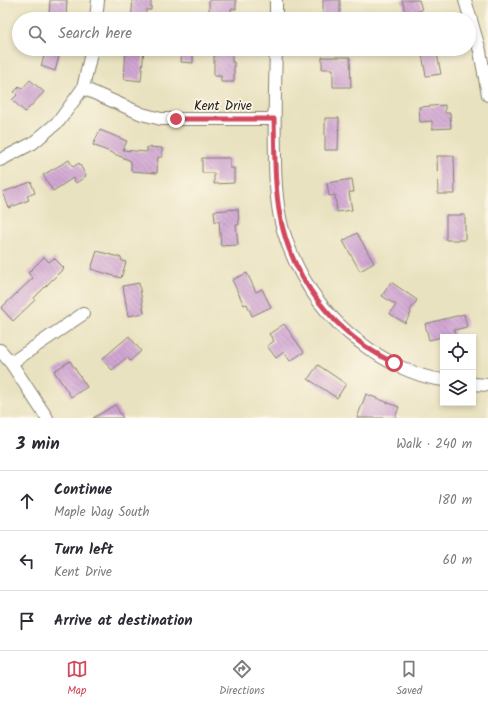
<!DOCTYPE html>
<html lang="en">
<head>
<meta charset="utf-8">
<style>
	:root { --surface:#fff; --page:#f2f2f3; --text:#2b2b33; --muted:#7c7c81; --line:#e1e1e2; --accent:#d1495b }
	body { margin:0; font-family:Kalam,sans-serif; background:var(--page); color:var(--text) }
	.controls { position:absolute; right:12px; bottom:12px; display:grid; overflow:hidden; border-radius:0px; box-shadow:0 2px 6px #0003 }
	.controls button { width:36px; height:36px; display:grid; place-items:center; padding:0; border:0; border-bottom:1px solid var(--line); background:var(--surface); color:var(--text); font:20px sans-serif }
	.stop { position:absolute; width:12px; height:12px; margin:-9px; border:3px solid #d1495b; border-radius:50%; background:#fff }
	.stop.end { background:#d1495b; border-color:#fff; box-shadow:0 1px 4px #0008 }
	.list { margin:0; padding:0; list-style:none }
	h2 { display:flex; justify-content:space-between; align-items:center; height:52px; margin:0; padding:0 16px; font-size:17px }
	h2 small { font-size:13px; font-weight:400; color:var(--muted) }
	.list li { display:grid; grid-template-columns:26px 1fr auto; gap:12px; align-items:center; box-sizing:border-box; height:60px; padding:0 16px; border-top:1px solid var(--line) }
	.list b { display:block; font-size:15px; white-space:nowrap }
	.list p { margin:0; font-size:13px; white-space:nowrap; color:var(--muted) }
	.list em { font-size:13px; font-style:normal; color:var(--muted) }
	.icon { flex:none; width:22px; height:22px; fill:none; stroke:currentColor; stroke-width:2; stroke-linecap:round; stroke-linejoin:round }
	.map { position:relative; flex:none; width:488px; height:418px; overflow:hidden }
	.search { position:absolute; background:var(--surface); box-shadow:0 2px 6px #0003; left:12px; right:12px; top:12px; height:44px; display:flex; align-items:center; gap:10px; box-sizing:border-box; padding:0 14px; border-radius:22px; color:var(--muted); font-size:15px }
	.sheet { height:232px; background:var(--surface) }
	nav { display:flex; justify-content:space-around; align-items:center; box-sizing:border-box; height:56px; border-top:1px solid var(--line); background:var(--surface); font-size:11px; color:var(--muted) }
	nav a { display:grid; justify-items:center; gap:2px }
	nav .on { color:var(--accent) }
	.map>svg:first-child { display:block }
	.building { fill:url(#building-back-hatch) }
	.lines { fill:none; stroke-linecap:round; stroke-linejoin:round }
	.minor-casing { stroke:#827f6e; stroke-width:14 }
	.minor { stroke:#fff; stroke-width:12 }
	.route { stroke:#d1495b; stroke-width:5 }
	.labels { text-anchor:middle; stroke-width:3.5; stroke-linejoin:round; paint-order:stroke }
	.street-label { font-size:13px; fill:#1c1c1c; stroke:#fcf5e5 }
</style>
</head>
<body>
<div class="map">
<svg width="488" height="418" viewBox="0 0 488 418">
	<defs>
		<pattern id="building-back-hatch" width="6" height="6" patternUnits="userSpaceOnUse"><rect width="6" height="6" fill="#d0a6d3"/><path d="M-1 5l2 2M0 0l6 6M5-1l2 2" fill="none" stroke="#b28eb5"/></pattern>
	</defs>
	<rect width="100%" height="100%" fill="#fcf5e5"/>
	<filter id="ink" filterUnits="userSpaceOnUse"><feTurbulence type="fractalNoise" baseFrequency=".025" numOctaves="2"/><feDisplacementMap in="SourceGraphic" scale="8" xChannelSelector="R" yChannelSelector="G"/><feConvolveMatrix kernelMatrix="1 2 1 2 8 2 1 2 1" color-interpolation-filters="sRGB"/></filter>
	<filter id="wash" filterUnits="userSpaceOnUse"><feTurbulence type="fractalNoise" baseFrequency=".012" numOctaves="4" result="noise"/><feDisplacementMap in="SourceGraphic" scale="16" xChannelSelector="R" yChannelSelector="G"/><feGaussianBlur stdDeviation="0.9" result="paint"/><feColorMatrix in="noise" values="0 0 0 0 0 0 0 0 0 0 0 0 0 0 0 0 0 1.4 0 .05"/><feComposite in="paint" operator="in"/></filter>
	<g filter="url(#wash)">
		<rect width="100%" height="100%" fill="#e9e2c0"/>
		<g id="blocks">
			<!-- building -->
			<path class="building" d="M 50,0 L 67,0 L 66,17 L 49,16 Z
				M 133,0 L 151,0 L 151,10 L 146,10 L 146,19 L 131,19 Z
				M 209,0 L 236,0 L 236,9 L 231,9 L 231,19 L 218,19 L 218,14 L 209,15 Z
				M 323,0 L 340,0 L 340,19 L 323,19 Z
				M 402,0 L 419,0 L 422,10 L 406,15 Z
				M 46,49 L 61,49 L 55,71 L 41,66 Z
				M 126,49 L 144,49 L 141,81 L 124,79 Z
				M 182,49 L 193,49 L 193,63 L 181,62 Z
				M 214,49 L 232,49 L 232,62 L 234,62 L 234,82 L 221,82 L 221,76 L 214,76 Z
				M 421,49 L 436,49 L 441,74 L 426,76 Z
				M 322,57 L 350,57 L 351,87 L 333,87 L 333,69 L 322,69 Z
				M 30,80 L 44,92 L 25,112 L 12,100 L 17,95 L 14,92 L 20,86 L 22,89 Z
				M 445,105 L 445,113 L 450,113 L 451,128 L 432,129 L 432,121 L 420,122 L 419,107 Z
				M 325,118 L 339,118 L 338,150 L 325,150 Z
				M 100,130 L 127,141 L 123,150 L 147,152 L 147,147 L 162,148 L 162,157 L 158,157 L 157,173 L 131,171 L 131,161 L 93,145 Z
				M 437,156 L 454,156 L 455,194 L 438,194 Z
				M 202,158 L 230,158 L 230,168 L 234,168 L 234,183 L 214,184 L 214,173 L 202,173 Z
				M 69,160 L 73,167 L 79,163 L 86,176 L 76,183 L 73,178 L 53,191 L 43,175 Z
				M 352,179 L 354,192 L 349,192 L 352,210 L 337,212 L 335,195 L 329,196 L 327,183 Z
				M 31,182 L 35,193 L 27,196 L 29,200 L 9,208 L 3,192 Z
				M 238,209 L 239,225 L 236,225 L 238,245 L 221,246 L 219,221 L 215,222 L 214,211 Z
				M 446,215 L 465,215 L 465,240 L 446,240 Z
				M 357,233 L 374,263 L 360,271 L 343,241 Z
				M 97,251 L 122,258 L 121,260 L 126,262 L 121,278 L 91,269 Z
				M 44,257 L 49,262 L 54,258 L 64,268 L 34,298 L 35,300 L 13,321 L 1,308 L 33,278 L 28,273 Z
				M 247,273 L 256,292 L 262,289 L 271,307 L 252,316 L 247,304 L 244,305 L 232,280 Z
				M 391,282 L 417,300 L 410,311 L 411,313 L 405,323 L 390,314 L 396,305 L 382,296 Z
				M 139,283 L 144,313 L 128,316 L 123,286 Z
				M 464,314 L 467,327 L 454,330 L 455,334 L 429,340 L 425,324 Z
				M 284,324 L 304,352 L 290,361 L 284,352 L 276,358 L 267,346 L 274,341 L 269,334 Z
				M 129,336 L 141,351 L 130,361 L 127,357 L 112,370 L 102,359 Z
				M 70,361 L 87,387 L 71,397 L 54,371 Z
				M 318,365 L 346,384 L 337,398 L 308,379 Z
				M 366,394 L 399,407 L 395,418 L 357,418 Z
				M 115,405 L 123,418 L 93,418 Z"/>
		</g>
	</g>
	<g filter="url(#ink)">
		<use href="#blocks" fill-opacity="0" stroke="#827f6e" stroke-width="1"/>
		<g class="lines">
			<defs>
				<path id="minor" d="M 276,0 L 276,19
					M 465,0 L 480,51 L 488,95
					M 96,19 L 98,0
					M 276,49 C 275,84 274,120 275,155 C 275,180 276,206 283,230 C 297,276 323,315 361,343 C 383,360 415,377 443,380
					M 83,88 L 142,114 L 161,119 L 274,119
					M 0,160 L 33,143 L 59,121 L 83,88 L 92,49
					M 0,350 L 11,363 L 47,418
					M 11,363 L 83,314
					M 473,384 L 488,385"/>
			</defs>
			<!-- minor casing -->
			<use href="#minor" class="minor-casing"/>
			<!-- minor -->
			<use href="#minor" class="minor"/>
		</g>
	</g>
	<g class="lines" filter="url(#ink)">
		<!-- route -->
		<path class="route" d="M 176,119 L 274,119 C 275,151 274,184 280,216 C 292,280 336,335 394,363"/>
	</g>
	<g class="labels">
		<!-- street labels -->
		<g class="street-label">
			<text x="223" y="110">Kent Drive</text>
		</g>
	</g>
</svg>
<div class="controls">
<button><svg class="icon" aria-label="locate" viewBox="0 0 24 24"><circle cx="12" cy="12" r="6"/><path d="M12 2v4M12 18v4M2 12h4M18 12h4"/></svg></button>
<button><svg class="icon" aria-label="layers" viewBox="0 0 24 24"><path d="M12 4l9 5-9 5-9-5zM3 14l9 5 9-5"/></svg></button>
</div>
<div class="stop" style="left:394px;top:363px"></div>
<div class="stop end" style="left:176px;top:119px"></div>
<div class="search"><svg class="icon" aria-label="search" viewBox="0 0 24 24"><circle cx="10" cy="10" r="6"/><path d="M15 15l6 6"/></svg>Search here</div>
</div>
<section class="sheet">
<h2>3 min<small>Walk · 240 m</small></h2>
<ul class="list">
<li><svg class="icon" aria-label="ahead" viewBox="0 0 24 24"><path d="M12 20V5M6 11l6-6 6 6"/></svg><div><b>Continue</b><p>Maple Way South</p></div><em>180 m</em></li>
<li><svg class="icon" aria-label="left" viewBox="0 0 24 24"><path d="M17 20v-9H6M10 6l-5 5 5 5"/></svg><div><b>Turn left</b><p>Kent Drive</p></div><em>60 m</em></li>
<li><svg class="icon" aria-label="arrive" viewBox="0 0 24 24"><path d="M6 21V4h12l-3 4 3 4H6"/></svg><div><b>Arrive at destination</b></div></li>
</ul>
</section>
<nav>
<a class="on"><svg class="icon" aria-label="map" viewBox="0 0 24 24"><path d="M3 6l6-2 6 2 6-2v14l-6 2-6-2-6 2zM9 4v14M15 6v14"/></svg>Map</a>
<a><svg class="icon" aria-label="directions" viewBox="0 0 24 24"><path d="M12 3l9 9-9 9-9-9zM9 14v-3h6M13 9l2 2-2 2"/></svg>Directions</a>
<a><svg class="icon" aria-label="saved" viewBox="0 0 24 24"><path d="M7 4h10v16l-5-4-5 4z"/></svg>Saved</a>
</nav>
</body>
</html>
